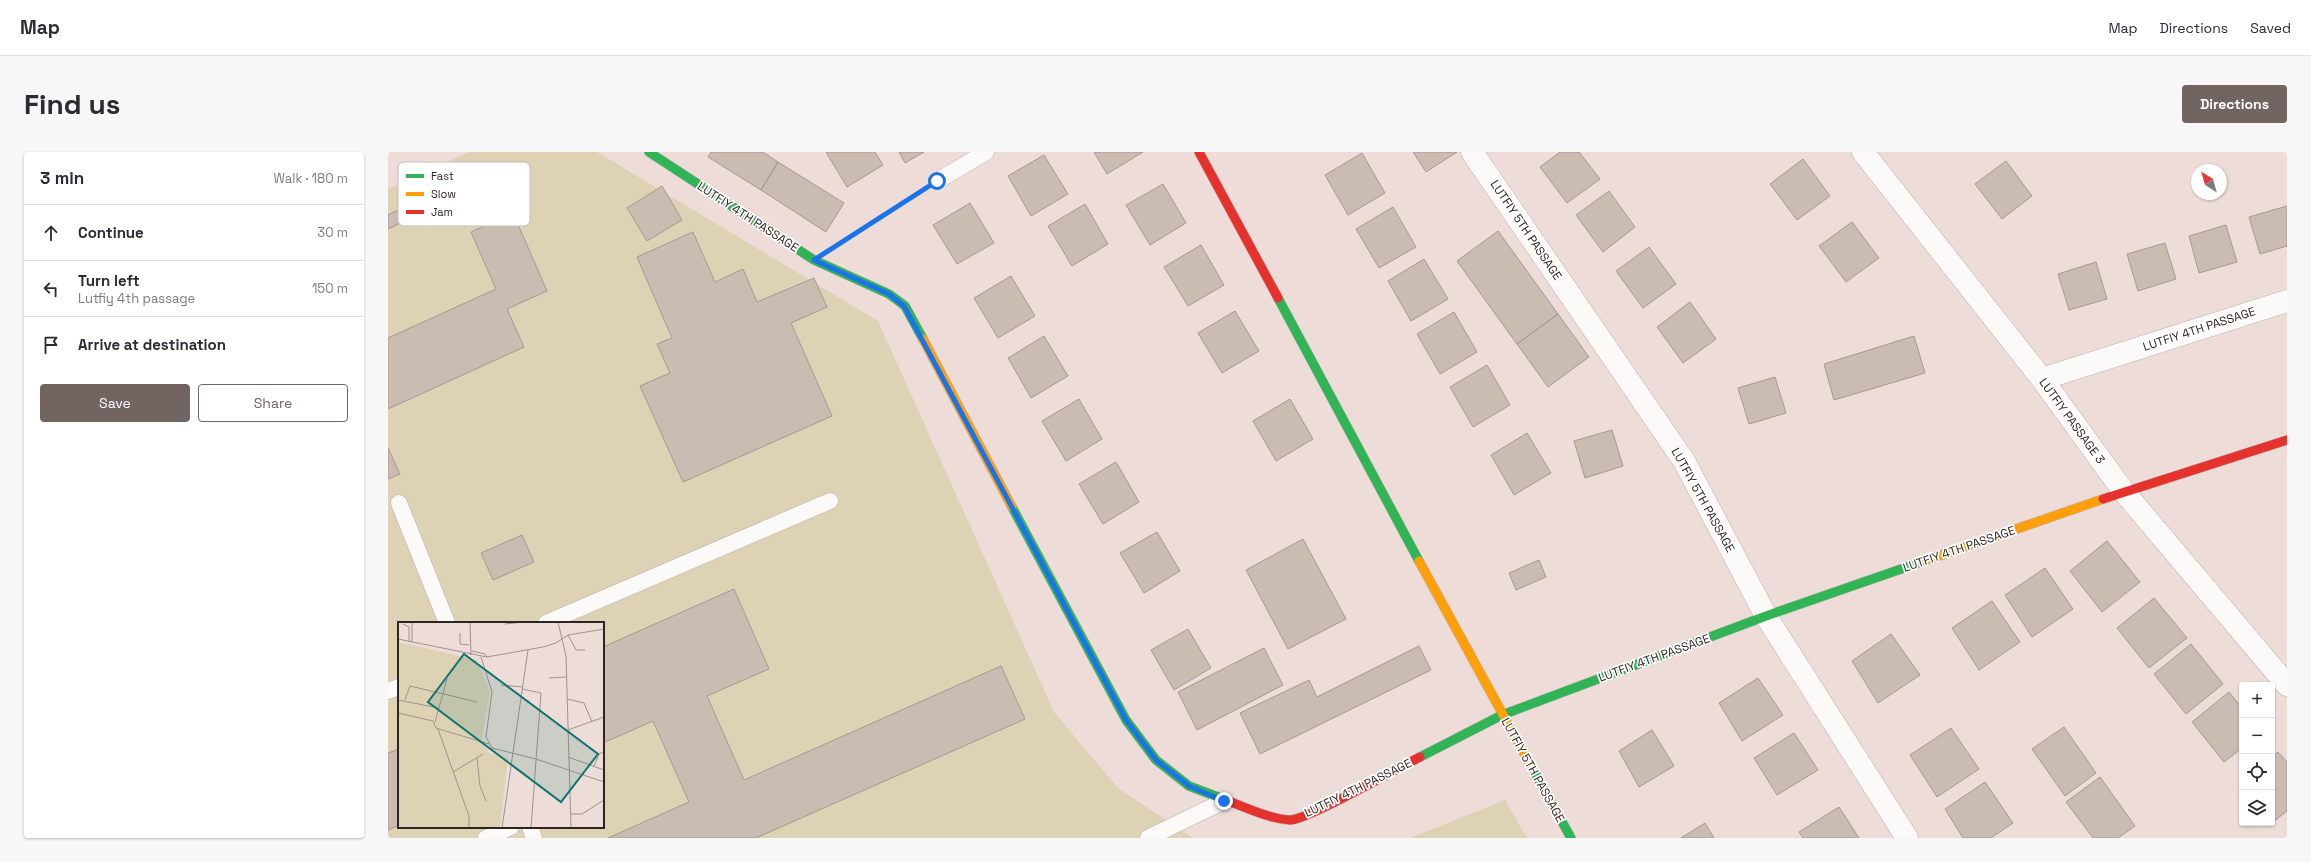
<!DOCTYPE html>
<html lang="en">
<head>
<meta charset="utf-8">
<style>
	:root { --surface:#fff; --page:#f7f7f7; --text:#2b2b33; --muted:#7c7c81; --line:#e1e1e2; --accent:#726461 }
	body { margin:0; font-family:"Space Grotesk",sans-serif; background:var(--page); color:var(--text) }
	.controls { position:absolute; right:12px; bottom:12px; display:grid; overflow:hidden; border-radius:4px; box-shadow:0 1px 3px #0004 }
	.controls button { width:36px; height:36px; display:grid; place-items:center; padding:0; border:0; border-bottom:1px solid var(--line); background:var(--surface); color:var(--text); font:20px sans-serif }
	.compass { position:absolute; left:1803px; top:12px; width:36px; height:36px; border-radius:50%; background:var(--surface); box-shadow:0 1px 3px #0004; rotate:323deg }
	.stop { position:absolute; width:12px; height:12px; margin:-9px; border:3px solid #1a73e8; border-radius:50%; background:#fff }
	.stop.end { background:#1a73e8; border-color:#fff; box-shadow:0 1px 4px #0008 }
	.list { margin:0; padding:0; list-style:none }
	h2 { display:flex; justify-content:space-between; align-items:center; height:52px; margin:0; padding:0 16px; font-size:17px }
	h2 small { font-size:13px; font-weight:400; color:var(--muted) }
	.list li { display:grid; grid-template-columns:26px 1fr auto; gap:12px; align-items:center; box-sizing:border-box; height:56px; padding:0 16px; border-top:1px solid var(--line) }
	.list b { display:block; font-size:15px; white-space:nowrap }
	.list p { margin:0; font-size:13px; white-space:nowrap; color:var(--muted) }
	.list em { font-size:13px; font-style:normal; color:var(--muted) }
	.actions { display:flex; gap:8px; padding:12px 16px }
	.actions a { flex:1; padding:9px 0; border:1px solid var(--accent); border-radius:4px; text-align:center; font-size:14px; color:var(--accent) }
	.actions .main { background:var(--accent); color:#fff }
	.icon { flex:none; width:22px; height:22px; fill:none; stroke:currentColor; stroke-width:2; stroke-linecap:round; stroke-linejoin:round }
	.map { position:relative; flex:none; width:1899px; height:686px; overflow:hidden; border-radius:4px }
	header { display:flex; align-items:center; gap:24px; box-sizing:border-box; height:56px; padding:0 20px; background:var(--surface); border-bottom:1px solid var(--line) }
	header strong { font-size:19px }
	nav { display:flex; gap:22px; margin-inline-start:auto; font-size:14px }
	.intro { display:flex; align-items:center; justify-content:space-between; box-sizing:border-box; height:96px; padding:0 24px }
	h1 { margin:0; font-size:28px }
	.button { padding:10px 18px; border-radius:4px; background:var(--accent); color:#fff; font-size:14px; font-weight:700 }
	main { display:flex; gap:24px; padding:0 24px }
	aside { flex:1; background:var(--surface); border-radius:4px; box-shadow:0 1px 3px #0004 }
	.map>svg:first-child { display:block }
	.green { fill:#ded2b5; fill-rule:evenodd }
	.building { fill:#cbbcb1; stroke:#a49993 }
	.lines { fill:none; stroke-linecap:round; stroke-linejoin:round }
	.lane-casing { stroke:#bdb0ad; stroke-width:17 }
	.street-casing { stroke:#bdb0ad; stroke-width:23 }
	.fast-casing { stroke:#bdb0ad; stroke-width:10 }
	.slow-casing { stroke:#bdb0ad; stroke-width:10 }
	.jam-casing { stroke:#bdb0ad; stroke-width:10 }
	.path { stroke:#c6bfbd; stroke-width:2.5; stroke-dasharray:2 3; stroke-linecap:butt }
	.lane { stroke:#fcfaf9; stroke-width:16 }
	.street { stroke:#fcfaf9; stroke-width:22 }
	.fast { stroke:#30b455; stroke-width:9 }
	.slow { stroke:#ff9f0a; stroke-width:9 }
	.jam { stroke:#e5322d; stroke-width:9 }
	.route { stroke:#1a73e8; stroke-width:5 }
	.labels { text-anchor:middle; stroke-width:3.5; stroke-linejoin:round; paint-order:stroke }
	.street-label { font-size:12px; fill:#2f2421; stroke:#fff }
	.inset-road { fill:none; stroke:#a1928e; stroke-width:1 }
	.view { fill:#0f766e; fill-opacity:0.15; stroke:#0f766e; stroke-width:2 }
	.inset-edge { fill:none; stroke:#2f2421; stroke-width:2 }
	.key { fill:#fff; stroke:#c1bdbc; stroke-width:1 }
	.key-label { font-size:11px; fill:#2f2421 }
</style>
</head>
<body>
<header>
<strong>Map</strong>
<nav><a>Map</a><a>Directions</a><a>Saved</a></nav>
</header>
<div class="intro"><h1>Find us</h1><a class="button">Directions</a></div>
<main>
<aside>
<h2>3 min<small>Walk · 180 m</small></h2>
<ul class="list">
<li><svg class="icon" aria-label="ahead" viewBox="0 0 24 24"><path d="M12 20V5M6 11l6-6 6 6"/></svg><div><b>Continue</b></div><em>30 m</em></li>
<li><svg class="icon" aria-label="left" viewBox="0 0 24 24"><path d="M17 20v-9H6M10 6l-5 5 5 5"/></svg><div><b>Turn left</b><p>Lutfiy 4th passage</p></div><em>150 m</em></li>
<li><svg class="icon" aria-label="arrive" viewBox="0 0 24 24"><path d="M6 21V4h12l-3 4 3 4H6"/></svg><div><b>Arrive at destination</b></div></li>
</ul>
<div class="actions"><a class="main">Save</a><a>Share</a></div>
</aside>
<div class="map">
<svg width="1899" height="686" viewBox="0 0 1899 686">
	<rect width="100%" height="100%" fill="#eddcd7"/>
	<!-- green -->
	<path class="green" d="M 81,0 L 209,0 L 490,169 L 666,560 L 730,636 L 805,686 L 0,686 L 0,37 ZM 11,471 L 215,471 L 215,675 L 11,675 Z
		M 1117,648 L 1139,686 L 1022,686 Z"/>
	<!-- building -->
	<path class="building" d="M 323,0 L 375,0 L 390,10 L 373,38 L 320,5 Z
		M 438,0 L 487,0 L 495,13 L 459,35 Z
		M 511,0 L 536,0 L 517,11 Z
		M 706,0 L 755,0 L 719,22 Z
		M 1025,0 L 1069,0 L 1038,20 Z
		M 1172,0 L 1191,0 L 1212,27 L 1179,51 L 1152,15 Z
		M 974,1 L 997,41 L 960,63 L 937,23 Z
		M 656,3 L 680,42 L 643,64 L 620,24 Z
		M 1415,7 L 1442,44 L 1409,68 L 1382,32 Z
		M 1618,9 L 1644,44 L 1614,67 L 1587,32 Z
		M 390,10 L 456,51 L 438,80 L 373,38 Z
		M 775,32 L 798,71 L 762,93 L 738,53 Z
		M 274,34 L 294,68 L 259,89 L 239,56 Z
		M 1221,39 L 1247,75 L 1215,100 L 1188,63 Z
		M 582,51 L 606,91 L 569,112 L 545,73 Z
		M 697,52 L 720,92 L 684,114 L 660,74 Z
		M 1899,54 L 1899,94 L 1872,102 L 1861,65 Z
		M 17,55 L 23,66 L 0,77 L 0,63 Z
		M 1005,55 L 1028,95 L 991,116 L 968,77 Z
		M 125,61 L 159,139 L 119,157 L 136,195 L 0,257 L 0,186 L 108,137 L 83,80 Z
		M 1464,70 L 1491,106 L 1458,130 L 1431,94 Z
		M 1838,73 L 1849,110 L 1811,121 L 1801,84 Z
		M 1110,79 L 1170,162 L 1129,192 L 1069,109 Z
		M 305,80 L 327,130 L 355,117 L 369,150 L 426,126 L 439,155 L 403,171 L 444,264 L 295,330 L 252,234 L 282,221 L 269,192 L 284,186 L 249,105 Z
		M 1777,91 L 1788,127 L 1750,139 L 1739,102 Z
		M 813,93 L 836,133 L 800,154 L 776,115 Z
		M 1261,95 L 1288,132 L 1255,156 L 1228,119 Z
		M 1036,107 L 1060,147 L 1023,169 L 1000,129 Z
		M 1708,110 L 1719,147 L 1681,158 L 1670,122 Z
		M 623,124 L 647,164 L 610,186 L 586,146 Z
		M 1302,150 L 1328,187 L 1295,211 L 1269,175 Z
		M 847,159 L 871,199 L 834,221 L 810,181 Z
		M 1066,160 L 1089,200 L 1052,222 L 1029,182 Z
		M 1170,162 L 1201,205 L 1160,235 L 1129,192 Z
		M 656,184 L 680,224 L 643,246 L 620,206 Z
		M 1526,184 L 1537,221 L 1446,248 L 1436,212 Z
		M 1099,213 L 1122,253 L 1085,275 L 1062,235 Z
		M 1387,225 L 1398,261 L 1361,272 L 1350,236 Z
		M 691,247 L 714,287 L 678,309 L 654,269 Z
		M 902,247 L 925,287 L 888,309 L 865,269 Z
		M 1224,278 L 1235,314 L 1197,326 L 1186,289 Z
		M 1139,281 L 1163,321 L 1126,343 L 1103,303 Z
		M 0,296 L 12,322 L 0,327 Z
		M 728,310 L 751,350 L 715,372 L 691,332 Z
		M 769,380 L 792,419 L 756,441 L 732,401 Z
		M 134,383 L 146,410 L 105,428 L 93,401 Z
		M 915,387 L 958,467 L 900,497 L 858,418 Z
		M 1719,389 L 1752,430 L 1714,460 L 1682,419 Z
		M 1151,408 L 1158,425 L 1128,438 L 1121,421 Z
		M 1657,416 L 1685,457 L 1644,485 L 1617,443 Z
		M 346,437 L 381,517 L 319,544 L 356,628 L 613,514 L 637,567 L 368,686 L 220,686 L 301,650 L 265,569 L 215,591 L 215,495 Z
		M 1766,446 L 1799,486 L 1761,516 L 1729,476 Z
		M 1604,449 L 1632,490 L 1591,518 L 1564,476 Z
		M 800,477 L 823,516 L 786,538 L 763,498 Z
		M 1503,482 L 1532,523 L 1490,551 L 1464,509 Z
		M 1803,492 L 1835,532 L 1798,562 L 1766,522 Z
		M 1031,494 L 1043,518 L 872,602 L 852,561 L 921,528 L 929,545 Z
		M 876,496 L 895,533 L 809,578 L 790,540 Z
		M 1370,526 L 1395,563 L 1354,589 L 1331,551 Z
		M 1841,540 L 1854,556 L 1854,596 L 1836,610 L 1804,570 Z
		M 1676,575 L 1708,621 L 1677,644 L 1644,597 Z
		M 1563,576 L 1591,617 L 1549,645 L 1522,603 Z
		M 1264,578 L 1286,614 L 1251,635 L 1231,599 Z
		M 1406,581 L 1430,618 L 1389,643 L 1366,606 Z
		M 11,597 L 11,673 L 0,678 L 0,601 Z
		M 1890,600 L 1899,610 L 1899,659 L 1885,670 L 1884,605 Z
		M 1712,625 L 1747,674 L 1730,686 L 1705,686 L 1678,650 Z
		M 1597,630 L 1625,671 L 1603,686 L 1575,686 L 1557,657 Z
		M 1451,655 L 1471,686 L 1415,686 L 1411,680 Z
		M 1317,671 L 1326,686 L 1293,686 Z"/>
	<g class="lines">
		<defs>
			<path id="lane" d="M 549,29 L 598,0
				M 11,351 L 59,471
				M 158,471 L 442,349
				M 0,539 L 11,535
				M 142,675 L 146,686
				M 98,686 L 123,675
				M 760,686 L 836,649"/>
			<path id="street" d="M 1084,0 L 1296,309 L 1378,464 L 1519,686
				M 1475,0 L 1654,227 L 1736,340 L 1899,533
				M 1654,227 L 1899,149"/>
			<path id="fast" d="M 261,0 L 426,108 L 501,142 L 517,154 L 535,187
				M 890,146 L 1031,409
				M 624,355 L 738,568 L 768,608 L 801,634 L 843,650
				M 1032,605 L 1114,563 L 1378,464 L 1539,408
				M 1142,612 L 1183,686"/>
			<path id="slow" d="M 535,187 L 624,355
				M 1539,408 L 1715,347
				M 1031,409 L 1142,612"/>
			<path id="jam" d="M 811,0 L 890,146
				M 1715,347 L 1899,288
				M 843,650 C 861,657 883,667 902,668 C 919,668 1010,616 1032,605"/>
		</defs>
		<!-- lane casing -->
		<use href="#lane" class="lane-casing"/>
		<!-- street casing -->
		<use href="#street" class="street-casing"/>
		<!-- fast casing -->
		<use href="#fast" class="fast-casing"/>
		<!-- slow casing -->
		<use href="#slow" class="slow-casing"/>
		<!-- jam casing -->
		<use href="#jam" class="jam-casing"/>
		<!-- path -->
		<path class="path" d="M 453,90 L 530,41"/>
		<!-- lane -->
		<use href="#lane" class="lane"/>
		<!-- street -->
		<use href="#street" class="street"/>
		<!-- fast -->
		<use href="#fast" class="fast"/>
		<!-- slow -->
		<use href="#slow" class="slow"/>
		<!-- jam -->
		<use href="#jam" class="jam"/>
	</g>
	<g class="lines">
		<!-- route -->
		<path class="route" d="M 549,29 L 426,108 L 501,142 L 516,154 L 738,568 L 768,608 L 801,634 L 836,649"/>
	</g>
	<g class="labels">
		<!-- street labels -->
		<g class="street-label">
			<text transform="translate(360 65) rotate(33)" y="4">LUTFIY 4TH PASSAGE</text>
			<text transform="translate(1138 78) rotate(56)" y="4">LUTFIY 5TH PASSAGE</text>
			<text transform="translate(1811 177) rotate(-18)" y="4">LUTFIY 4TH PASSAGE</text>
			<text transform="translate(1684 269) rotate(54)" y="4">LUTFIY PASSAGE 3</text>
			<text transform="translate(1315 348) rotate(61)" y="4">LUTFIY 5TH PASSAGE</text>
			<text transform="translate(1571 397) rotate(-19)" y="4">LUTFIY 4TH PASSAGE</text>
			<text transform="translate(1266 506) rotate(-20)" y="4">LUTFIY 4TH PASSAGE</text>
			<text transform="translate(1145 618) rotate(61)" y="4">LUTFIY 5TH PASSAGE</text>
			<text transform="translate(970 636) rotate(-26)" y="4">LUTFIY 4TH PASSAGE</text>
		</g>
	</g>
	<!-- overview -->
	<g transform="translate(10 470)">
		<rect width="206" height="206" fill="#eddcd7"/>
		<path d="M 0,20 L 79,38 L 92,70 L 84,115 L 91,131 L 110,136 L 102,206 L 0,206 Z" fill="#ded2b5"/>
		<path class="inset-road" d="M 72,0 L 73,33M 160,0 L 168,34 L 173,206M 5,2 L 11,5 L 11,20M 107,2 L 126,0M 62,11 L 62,22 L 71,23M 170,13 L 178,28 L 187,28M 0,17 L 89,35 L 145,25 L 158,21 L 170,13 L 206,7M 14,20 L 14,0M 74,29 L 87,32 L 89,35M 83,35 L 94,70 L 88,115 L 94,126 L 138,137 L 206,160M 151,56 L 168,55M 103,63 L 125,65M 124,67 L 143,71 L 133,206M 169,77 L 186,81 L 194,100M 0,78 L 41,86M 7,78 L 12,64 L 79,80M 0,91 L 35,99 L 38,106 L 91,122M 37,100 L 49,57M 40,107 L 71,194 L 71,206M 170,108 L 206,95M 170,135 L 206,148M 79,136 L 82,164 L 88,179M 196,144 L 201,132 L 206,130M 55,150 L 85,132M 173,192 L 184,192 L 206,178M 104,206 L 130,28"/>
		<path class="view" d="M 66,32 L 200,132 L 163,180 L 30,80 Z"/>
		<rect width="206" height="206" class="inset-edge"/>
	</g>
	<!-- legend -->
	<rect x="10" y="10" width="132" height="64" rx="6" class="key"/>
	<rect x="18" y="22" width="18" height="4" fill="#30b455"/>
	<rect x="18" y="40" width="18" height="4" fill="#ff9f0a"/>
	<rect x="18" y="58" width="18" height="4" fill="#e5322d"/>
	<g class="key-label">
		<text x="43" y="28">Fast</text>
		<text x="43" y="46">Slow</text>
		<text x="43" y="64">Jam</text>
	</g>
</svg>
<div class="controls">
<button>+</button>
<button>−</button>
<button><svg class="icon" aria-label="locate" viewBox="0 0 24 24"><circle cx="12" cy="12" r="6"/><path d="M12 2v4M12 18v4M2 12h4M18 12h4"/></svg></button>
<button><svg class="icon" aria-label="layers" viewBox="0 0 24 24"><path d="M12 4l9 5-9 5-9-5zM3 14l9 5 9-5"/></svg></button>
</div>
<svg class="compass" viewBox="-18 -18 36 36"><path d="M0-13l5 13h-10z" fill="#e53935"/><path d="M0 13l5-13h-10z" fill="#7c7c81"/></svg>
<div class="stop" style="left:549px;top:29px"></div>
<div class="stop end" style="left:836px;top:649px"></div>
</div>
</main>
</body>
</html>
